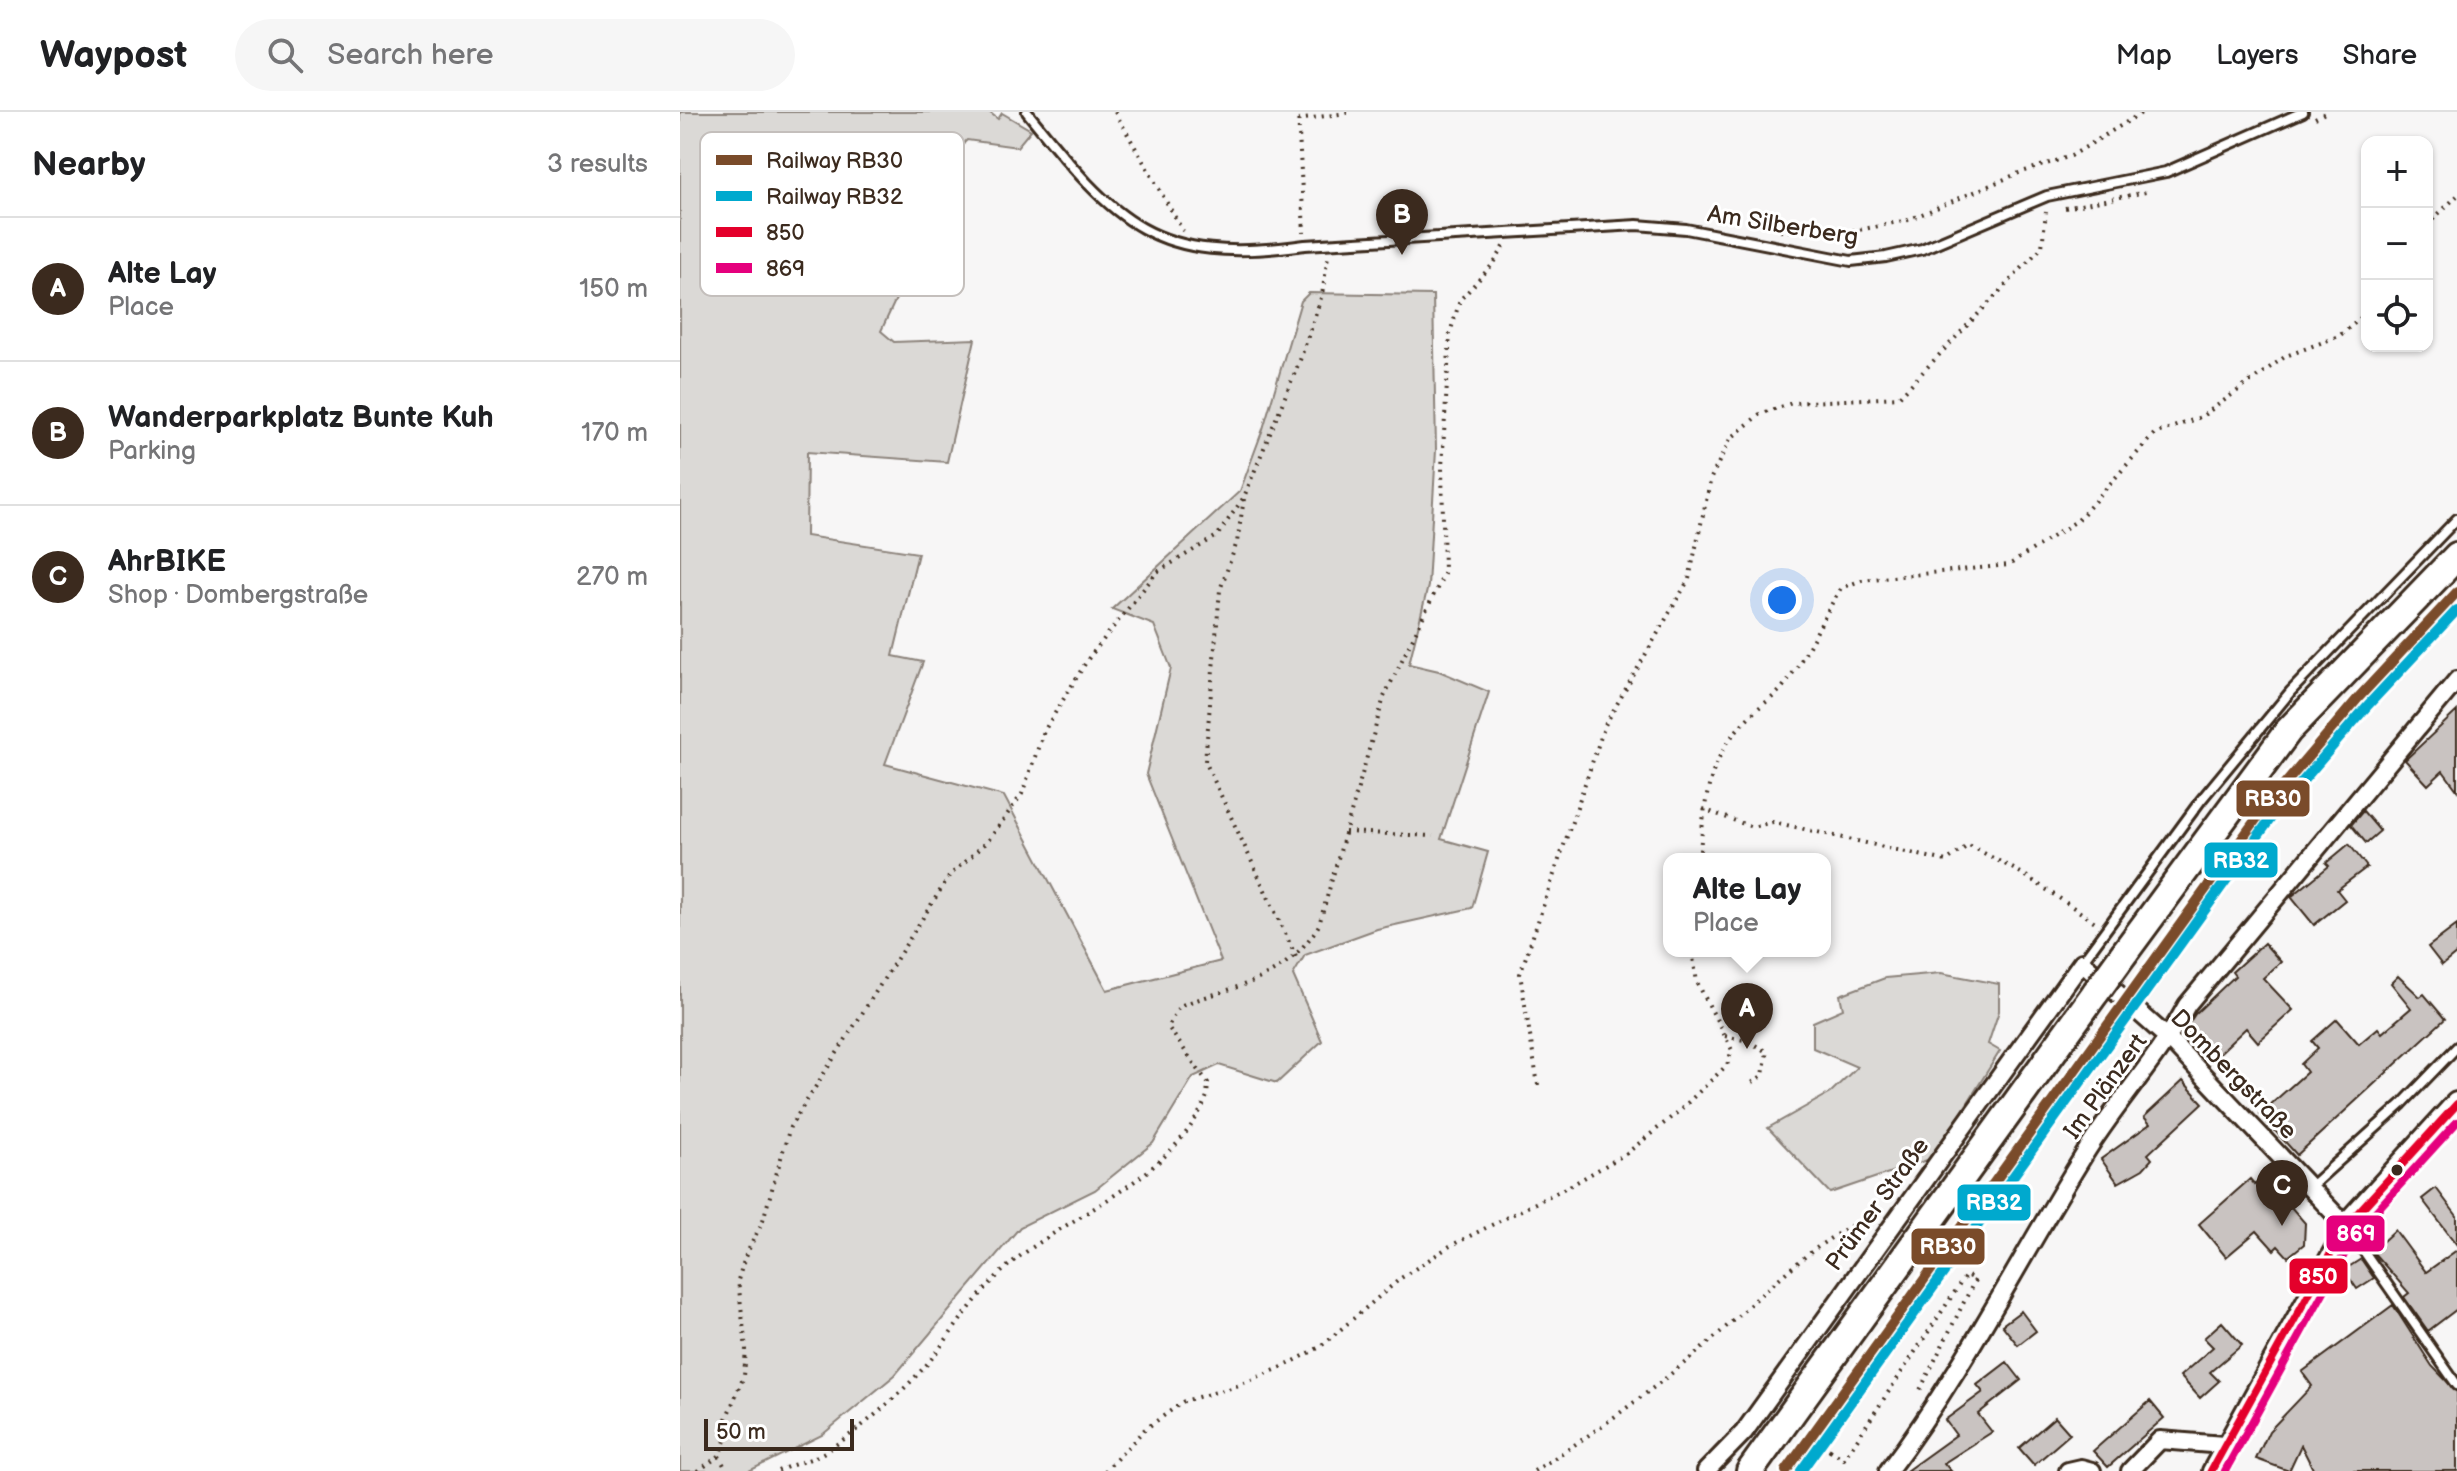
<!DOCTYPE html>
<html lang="en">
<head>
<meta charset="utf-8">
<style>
	:root { --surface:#fff; --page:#f6f6f6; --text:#202124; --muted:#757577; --line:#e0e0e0; --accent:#3b2a1e }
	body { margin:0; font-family:"Balsamiq Sans",sans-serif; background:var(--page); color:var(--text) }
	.controls { position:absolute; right:24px; top:24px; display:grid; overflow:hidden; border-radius:16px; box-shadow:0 2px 6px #0004 }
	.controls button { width:72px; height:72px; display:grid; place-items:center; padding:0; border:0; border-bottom:2px solid var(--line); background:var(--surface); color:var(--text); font:40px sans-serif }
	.scale { position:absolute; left:24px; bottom:20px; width:150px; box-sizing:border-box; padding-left:8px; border:4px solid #3b2a1e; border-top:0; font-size:22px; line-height:28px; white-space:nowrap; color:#3b2a1e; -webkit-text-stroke:6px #fff; paint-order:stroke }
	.you { position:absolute; left:1102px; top:488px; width:28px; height:28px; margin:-20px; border:6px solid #fff; border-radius:50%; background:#1a73e8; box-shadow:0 0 0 12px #1a73e833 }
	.badge { display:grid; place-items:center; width:52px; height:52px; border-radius:50%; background:var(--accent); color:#fff; font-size:26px; font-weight:700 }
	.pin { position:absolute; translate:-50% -66px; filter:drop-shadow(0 2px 4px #0008) }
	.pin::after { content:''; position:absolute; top:42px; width:28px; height:24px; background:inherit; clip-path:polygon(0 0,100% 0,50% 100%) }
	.popup { position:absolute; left:983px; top:741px; width:168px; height:104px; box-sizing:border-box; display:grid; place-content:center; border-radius:16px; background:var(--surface); filter:drop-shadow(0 2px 6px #0005); font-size:26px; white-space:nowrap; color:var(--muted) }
	.popup b { font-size:30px; color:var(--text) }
	.popup::after { content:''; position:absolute; left:50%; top:100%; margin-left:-16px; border:16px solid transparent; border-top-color:var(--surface) }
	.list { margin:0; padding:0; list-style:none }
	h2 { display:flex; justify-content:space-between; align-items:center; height:104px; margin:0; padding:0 32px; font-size:34px }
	h2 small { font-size:26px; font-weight:400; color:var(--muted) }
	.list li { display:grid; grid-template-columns:52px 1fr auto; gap:24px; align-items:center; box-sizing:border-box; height:144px; padding:0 32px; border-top:2px solid var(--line) }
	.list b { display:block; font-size:30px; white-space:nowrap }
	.list p { margin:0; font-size:26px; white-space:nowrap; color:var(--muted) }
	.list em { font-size:26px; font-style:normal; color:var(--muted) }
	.icon { flex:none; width:44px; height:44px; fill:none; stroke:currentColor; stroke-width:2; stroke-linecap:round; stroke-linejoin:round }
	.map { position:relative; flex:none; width:1777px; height:1359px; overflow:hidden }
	header { display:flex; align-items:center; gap:48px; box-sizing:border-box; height:112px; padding:0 40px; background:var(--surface); border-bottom:2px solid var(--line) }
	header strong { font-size:38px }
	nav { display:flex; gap:44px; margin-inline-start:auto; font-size:28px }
	.search { width:560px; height:72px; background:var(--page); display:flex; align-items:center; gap:20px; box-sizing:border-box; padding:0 28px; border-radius:44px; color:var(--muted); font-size:30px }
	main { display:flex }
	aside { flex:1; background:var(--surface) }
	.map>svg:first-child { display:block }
	.green { fill:#dbd9d6; stroke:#8b827a; stroke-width:2 }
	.building { fill:#c9c3c1; stroke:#3b2a1e; stroke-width:2 }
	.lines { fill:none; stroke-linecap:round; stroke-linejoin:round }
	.lane-casing { stroke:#3b2a1e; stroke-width:14 }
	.street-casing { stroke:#3b2a1e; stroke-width:22 }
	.secondary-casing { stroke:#3b2a1e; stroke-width:28 }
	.primary-casing { stroke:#3b2a1e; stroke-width:32 }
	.path { stroke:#3b2a1e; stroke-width:4; stroke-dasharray:2 6; stroke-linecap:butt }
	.lane { stroke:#fff; stroke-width:8 }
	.street { stroke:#fff; stroke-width:16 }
	.secondary { stroke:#fff; stroke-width:22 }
	.primary { stroke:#fff; stroke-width:26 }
	.primary-bridge-casing { stroke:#3b2a1e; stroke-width:32; stroke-linecap:butt }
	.primary-bridge { stroke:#fff; stroke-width:26 }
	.bus-1-casing { stroke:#fff; stroke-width:14 }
	.bus-2-casing { stroke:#fff; stroke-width:14 }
	.bus-1 { stroke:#e4002b; stroke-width:8 }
	.bus-2 { stroke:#e5007d; stroke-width:8 }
	.rail-1-casing { stroke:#fff; stroke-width:16 }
	.rail-2-casing { stroke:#fff; stroke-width:16 }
	.rail-1 { stroke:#7a4b2a; stroke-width:10 }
	.rail-2 { stroke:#00a9ce; stroke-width:10 }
	.bus-dot { fill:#3b2a1e; stroke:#fff; stroke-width:3 }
	.labels { text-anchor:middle; stroke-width:6; stroke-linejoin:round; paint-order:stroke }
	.street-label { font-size:24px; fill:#3b2a1e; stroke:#fff }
	.key { fill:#fff; stroke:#c4bfbc; stroke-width:2 }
	.key-label { font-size:22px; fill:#3b2a1e }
	.line-badge { stroke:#fff; stroke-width:3 }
	.badge-label { font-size:22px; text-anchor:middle; font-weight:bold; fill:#fff }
</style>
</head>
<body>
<header>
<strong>Waypost</strong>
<div class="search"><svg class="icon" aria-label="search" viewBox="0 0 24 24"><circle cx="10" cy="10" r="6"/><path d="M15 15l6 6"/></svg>Search here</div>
<nav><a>Map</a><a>Layers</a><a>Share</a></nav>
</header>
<main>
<aside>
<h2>Nearby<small>3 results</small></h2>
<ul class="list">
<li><span class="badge">A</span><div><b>Alte Lay</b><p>Place</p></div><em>150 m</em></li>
<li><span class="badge">B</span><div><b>Wanderparkplatz Bunte Kuh</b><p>Parking</p></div><em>170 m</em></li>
<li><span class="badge">C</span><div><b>AhrBIKE</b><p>Shop · Dombergstraße</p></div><em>270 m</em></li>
</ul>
</aside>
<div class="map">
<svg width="1777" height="1359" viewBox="0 0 1777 1359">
	<rect width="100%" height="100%" fill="#f7f6f6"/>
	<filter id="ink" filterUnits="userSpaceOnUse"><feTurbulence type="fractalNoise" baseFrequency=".0125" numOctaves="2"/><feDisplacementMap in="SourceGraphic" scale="16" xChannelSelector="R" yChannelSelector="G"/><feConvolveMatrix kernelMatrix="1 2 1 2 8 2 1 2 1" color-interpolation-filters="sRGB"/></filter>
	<g filter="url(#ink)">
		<!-- green -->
		<path class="green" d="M 0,0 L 309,0 L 318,7 L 322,1 L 351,18 L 337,35 L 287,28 L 284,31 L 272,67 L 201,219 L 214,230 L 295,227 L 267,350 L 127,340 L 126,424 L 238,441 L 213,544 L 243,550 L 205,652 L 324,684 L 427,878 L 541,849 L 466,662 L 491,556 L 474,513 L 432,497 L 560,379 L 583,317 L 621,189 L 629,181 L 753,183 L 756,338 L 748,474 L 729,552 L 759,559 L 809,580 L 761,727 L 808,740 L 792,796 L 697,817 L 625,843 L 613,863 L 642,929 L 597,971 L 539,953 L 513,965 L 473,1031 L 415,1078 L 340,1115 L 215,1263 L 142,1323 L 69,1359 L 0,1359 Z
			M 1261,861 L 1319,872 L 1319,899 L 1308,932 L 1320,939 L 1253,1046 L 1150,1081 L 1088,1016 L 1150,981 L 1177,955 L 1133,936 L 1133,910 L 1163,897 L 1160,883 L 1205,866 Z"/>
		<!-- building -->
		<path class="building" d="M 1777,599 L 1777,678 L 1763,659 L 1748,673 L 1725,648 Z
			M 1683,699 L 1700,719 L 1686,731 L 1671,713 Z
			M 1669,732 L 1687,755 L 1657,778 L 1665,788 L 1634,813 L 1611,785 L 1649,754 L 1646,751 Z
			M 1777,813 L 1777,841 L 1762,853 L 1748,835 Z
			M 1584,831 L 1601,850 L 1583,866 L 1613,898 L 1578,930 L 1566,916 L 1531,949 L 1504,919 L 1515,902 L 1555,864 L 1552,860 Z
			M 1718,864 L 1740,885 L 1744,882 L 1765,907 L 1617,1043 L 1580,1002 L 1627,960 L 1621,952 L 1638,936 L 1632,929 L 1657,907 L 1679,932 L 1698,916 L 1702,921 L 1731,896 L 1711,871 Z
			M 1503,969 L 1523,991 L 1468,1042 L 1472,1047 L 1463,1057 L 1438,1071 L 1421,1047 L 1470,1012 L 1464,1005 Z
			M 1584,1064 L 1625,1111 L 1624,1132 L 1608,1145 L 1598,1134 L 1594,1138 L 1577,1119 L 1546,1145 L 1519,1112 L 1570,1067 L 1575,1073 Z
			M 1756,1076 L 1777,1104 L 1777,1133 L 1742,1087 Z
			M 1715,1118 L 1746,1160 L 1777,1138 L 1777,1197 L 1748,1219 L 1724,1185 L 1729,1181 L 1692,1139 Z
			M 1681,1147 L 1694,1166 L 1677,1177 L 1664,1158 Z
			M 1713,1193 L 1752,1254 L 1777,1280 L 1777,1359 L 1634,1359 L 1621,1333 L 1609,1359 L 1576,1347 L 1589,1319 L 1632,1274 L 1622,1260 Z
			M 1341,1199 L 1356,1219 L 1338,1233 L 1322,1213 Z
			M 1542,1210 L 1562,1233 L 1530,1260 L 1539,1269 L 1520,1286 L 1500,1264 L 1533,1235 L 1524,1226 Z
			M 1327,1250 L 1341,1268 L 1298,1302 L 1312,1320 L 1264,1351 L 1271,1359 L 1226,1359 L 1276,1323 L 1265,1308 L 1303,1280 L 1297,1273 Z
			M 1470,1289 L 1484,1306 L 1428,1355 L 1413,1339 Z
			M 1375,1305 L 1390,1322 L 1354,1353 L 1339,1336 Z"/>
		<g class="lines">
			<defs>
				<path id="lane" d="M 347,0 C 437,112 474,154 625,133 L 957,113 L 1006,117 L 1171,149 L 1206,145 L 1242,137 L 1367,84 L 1486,60 L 1623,0
					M 1402,850 L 1521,688 L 1611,579 L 1777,407
					M 1630,1075 L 1722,992 L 1777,935
					M 1667,1115 L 1777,1273"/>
				<path id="street" d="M 1026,1359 L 1064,1320 L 1402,850 L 1489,927 L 1666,1114 L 1531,1359
					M 1208,1359 C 1283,1260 1338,1149 1404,1043 C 1436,991 1478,947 1507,893 L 1777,568
					M 1388,1359 L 1401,1356 L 1412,1359
					M 1450,1359 L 1480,1328 L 1544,1333"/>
				<path id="secondary" d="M 1666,1114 L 1777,992"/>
				<path id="primary" d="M 1445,840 L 1608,619 L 1777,444
					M 1070,1359 L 1416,880"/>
			</defs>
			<!-- lane casing -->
			<use href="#lane" class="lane-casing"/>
			<!-- street casing -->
			<use href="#street" class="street-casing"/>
			<!-- secondary casing -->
			<use href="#secondary" class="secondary-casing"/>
			<!-- primary casing -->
			<use href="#primary" class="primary-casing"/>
			<!-- path -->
			<path class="path" d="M 435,0 L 503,119
				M 618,0 L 624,121
				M 1635,6 L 1647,0
				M 618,8 L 673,0
				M 1385,96 L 1466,80
				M 1747,113 L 1777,84
				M 1100,119 L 1179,118 L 1228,108 L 1339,61 L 1391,44 L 1463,0
				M 564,387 L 557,430 L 540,478 L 525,649 L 616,845
				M 1023,697 L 1072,715 L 1093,710 L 1266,749 L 1289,733 L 1343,762 L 1415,810
				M 665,720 L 753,724
				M 1019,747 C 1026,686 1025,646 1073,601 C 1083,591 1097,584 1105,572 C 1128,542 1141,508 1161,476 L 1182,468 L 1329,453 L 1398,408 L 1474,322 L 1521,305 L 1606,244 L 1659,224 L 1687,201
				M 1045,924 L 1068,929 L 1087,940 L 1083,963 L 1069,973
				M 858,973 L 840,862 L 925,613 L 1009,467 L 1031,366 L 1050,327 L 1080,302 L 1112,291 L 1219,285 L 1362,135 L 1366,100
				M 1135,1329 L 1150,1338 L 1147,1342
				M 1150,1338 L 1164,1347 L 1286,1163 L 1295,1168 L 1239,1280
				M 39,1344 L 47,1359
				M 18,1359 L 39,1344 L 46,1326 L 46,1307 L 64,1264 L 66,1237 L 58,1168 L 65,1145 L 83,1108 L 110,1015 L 270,763 L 308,729 L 342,682 L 364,619 L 408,547 L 477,460 L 537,424 L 564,385 L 620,248 L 642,183 L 648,144
				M 98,1359 C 112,1352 129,1349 143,1341 C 181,1318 225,1279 253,1245 C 279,1211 301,1176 335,1148 C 398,1099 495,1064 527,984 L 528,971 L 488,915 L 499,894 C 558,872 602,872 639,813 L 704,585 L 764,462 L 762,355 L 770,221 L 780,188 L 814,151 L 825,133
				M 425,1359 L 464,1318 L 504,1289 L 554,1275 L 605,1254 L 640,1235 L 721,1166 L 770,1134 L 895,1071 L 947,1041 L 998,1000 L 1047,953 L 1052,938 L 1017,870 L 1012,839
				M 854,1359 C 909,1325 963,1285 1013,1244 C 1066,1201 1133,1123 1197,1103"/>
			<!-- lane -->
			<use href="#lane" class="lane"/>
			<!-- street -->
			<use href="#street" class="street"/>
			<!-- secondary -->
			<use href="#secondary" class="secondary"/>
			<!-- primary -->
			<use href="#primary" class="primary"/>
			<defs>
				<path id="primary-bridge" d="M 1416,880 L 1445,840"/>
			</defs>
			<!-- primary-bridge casing -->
			<use href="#primary-bridge" class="primary-bridge-casing"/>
			<!-- primary-bridge -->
			<use href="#primary-bridge" class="primary-bridge"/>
			<defs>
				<path id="bus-1" d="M 1531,1359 L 1666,1114 L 1777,992"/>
				<path id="bus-2" d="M 1545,1359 L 1676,1121 L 1777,1010"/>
			</defs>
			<!-- bus-1 casing -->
			<use href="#bus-1" class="bus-1-casing"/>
			<!-- bus-2 casing -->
			<use href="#bus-2" class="bus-2-casing"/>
			<!-- bus-1 -->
			<use href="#bus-1" class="bus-1"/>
			<!-- bus-2 -->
			<use href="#bus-2" class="bus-2"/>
			<defs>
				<path id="rail-1" d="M 1106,1359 L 1582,699 L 1679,585 L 1777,480"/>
				<path id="rail-2" d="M 1121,1359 L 1591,706 L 1688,593 L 1777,498"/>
			</defs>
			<!-- rail-1 casing -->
			<use href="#rail-1" class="rail-1-casing"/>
			<!-- rail-2 casing -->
			<use href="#rail-2" class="rail-2-casing"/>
			<!-- rail-1 -->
			<use href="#rail-1" class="rail-1"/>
			<!-- rail-2 -->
			<use href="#rail-2" class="rail-2"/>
		</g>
	</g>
	<!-- markers -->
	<circle class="bus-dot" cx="1717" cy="1058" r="7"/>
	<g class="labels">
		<!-- street labels -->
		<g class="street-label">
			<text transform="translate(1103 113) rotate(9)" y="8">Am Silberberg</text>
			<text transform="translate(1554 962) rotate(46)" y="8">Dombergstraße</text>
			<text transform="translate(1425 974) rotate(-54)" y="8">Im Plänzert</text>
			<text transform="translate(1197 1092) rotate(-54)" y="8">Prümer Straße</text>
		</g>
	</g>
	<!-- legend -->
	<rect x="20" y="20" width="264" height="164" rx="12" class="key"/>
	<rect x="36" y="43" width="36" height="10" fill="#7a4b2a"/>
	<rect x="36" y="79" width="36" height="10" fill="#00a9ce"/>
	<rect x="36" y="115" width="36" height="10" fill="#e4002b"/>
	<rect x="36" y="151" width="36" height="10" fill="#e5007d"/>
	<g class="key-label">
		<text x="86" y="56">Railway RB30</text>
		<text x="86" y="92">Railway RB32</text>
		<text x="86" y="128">850</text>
		<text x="86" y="164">869</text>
	</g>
	<g class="line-badge">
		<rect x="1555" y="667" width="76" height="39" rx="8" fill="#7a4b2a"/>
		<rect x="1523" y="729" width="76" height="38" rx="8" fill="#00a9ce"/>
		<rect x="1276" y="1071" width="76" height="39" rx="8" fill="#00a9ce"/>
		<rect x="1645" y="1102" width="61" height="39" rx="8" fill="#e5007d"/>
		<rect x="1230" y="1115" width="76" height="39" rx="8" fill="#7a4b2a"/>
		<rect x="1608" y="1145" width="61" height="38" rx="8" fill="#e4002b"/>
	</g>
	<g class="badge-label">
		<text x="1593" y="694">RB30</text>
		<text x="1561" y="756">RB32</text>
		<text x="1314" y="1098">RB32</text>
		<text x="1676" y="1129">869</text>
		<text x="1268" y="1142">RB30</text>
		<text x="1638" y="1172">850</text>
	</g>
</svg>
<div class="controls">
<button>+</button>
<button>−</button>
<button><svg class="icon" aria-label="locate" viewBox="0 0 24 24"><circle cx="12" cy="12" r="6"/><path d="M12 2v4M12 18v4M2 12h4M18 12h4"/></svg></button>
</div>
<div class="scale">50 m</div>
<div class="you"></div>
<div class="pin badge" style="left:1067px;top:937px">A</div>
<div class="popup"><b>Alte Lay</b>Place</div>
<div class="pin badge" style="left:722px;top:143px">B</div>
<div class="pin badge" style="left:1602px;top:1114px">C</div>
</div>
</main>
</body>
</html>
